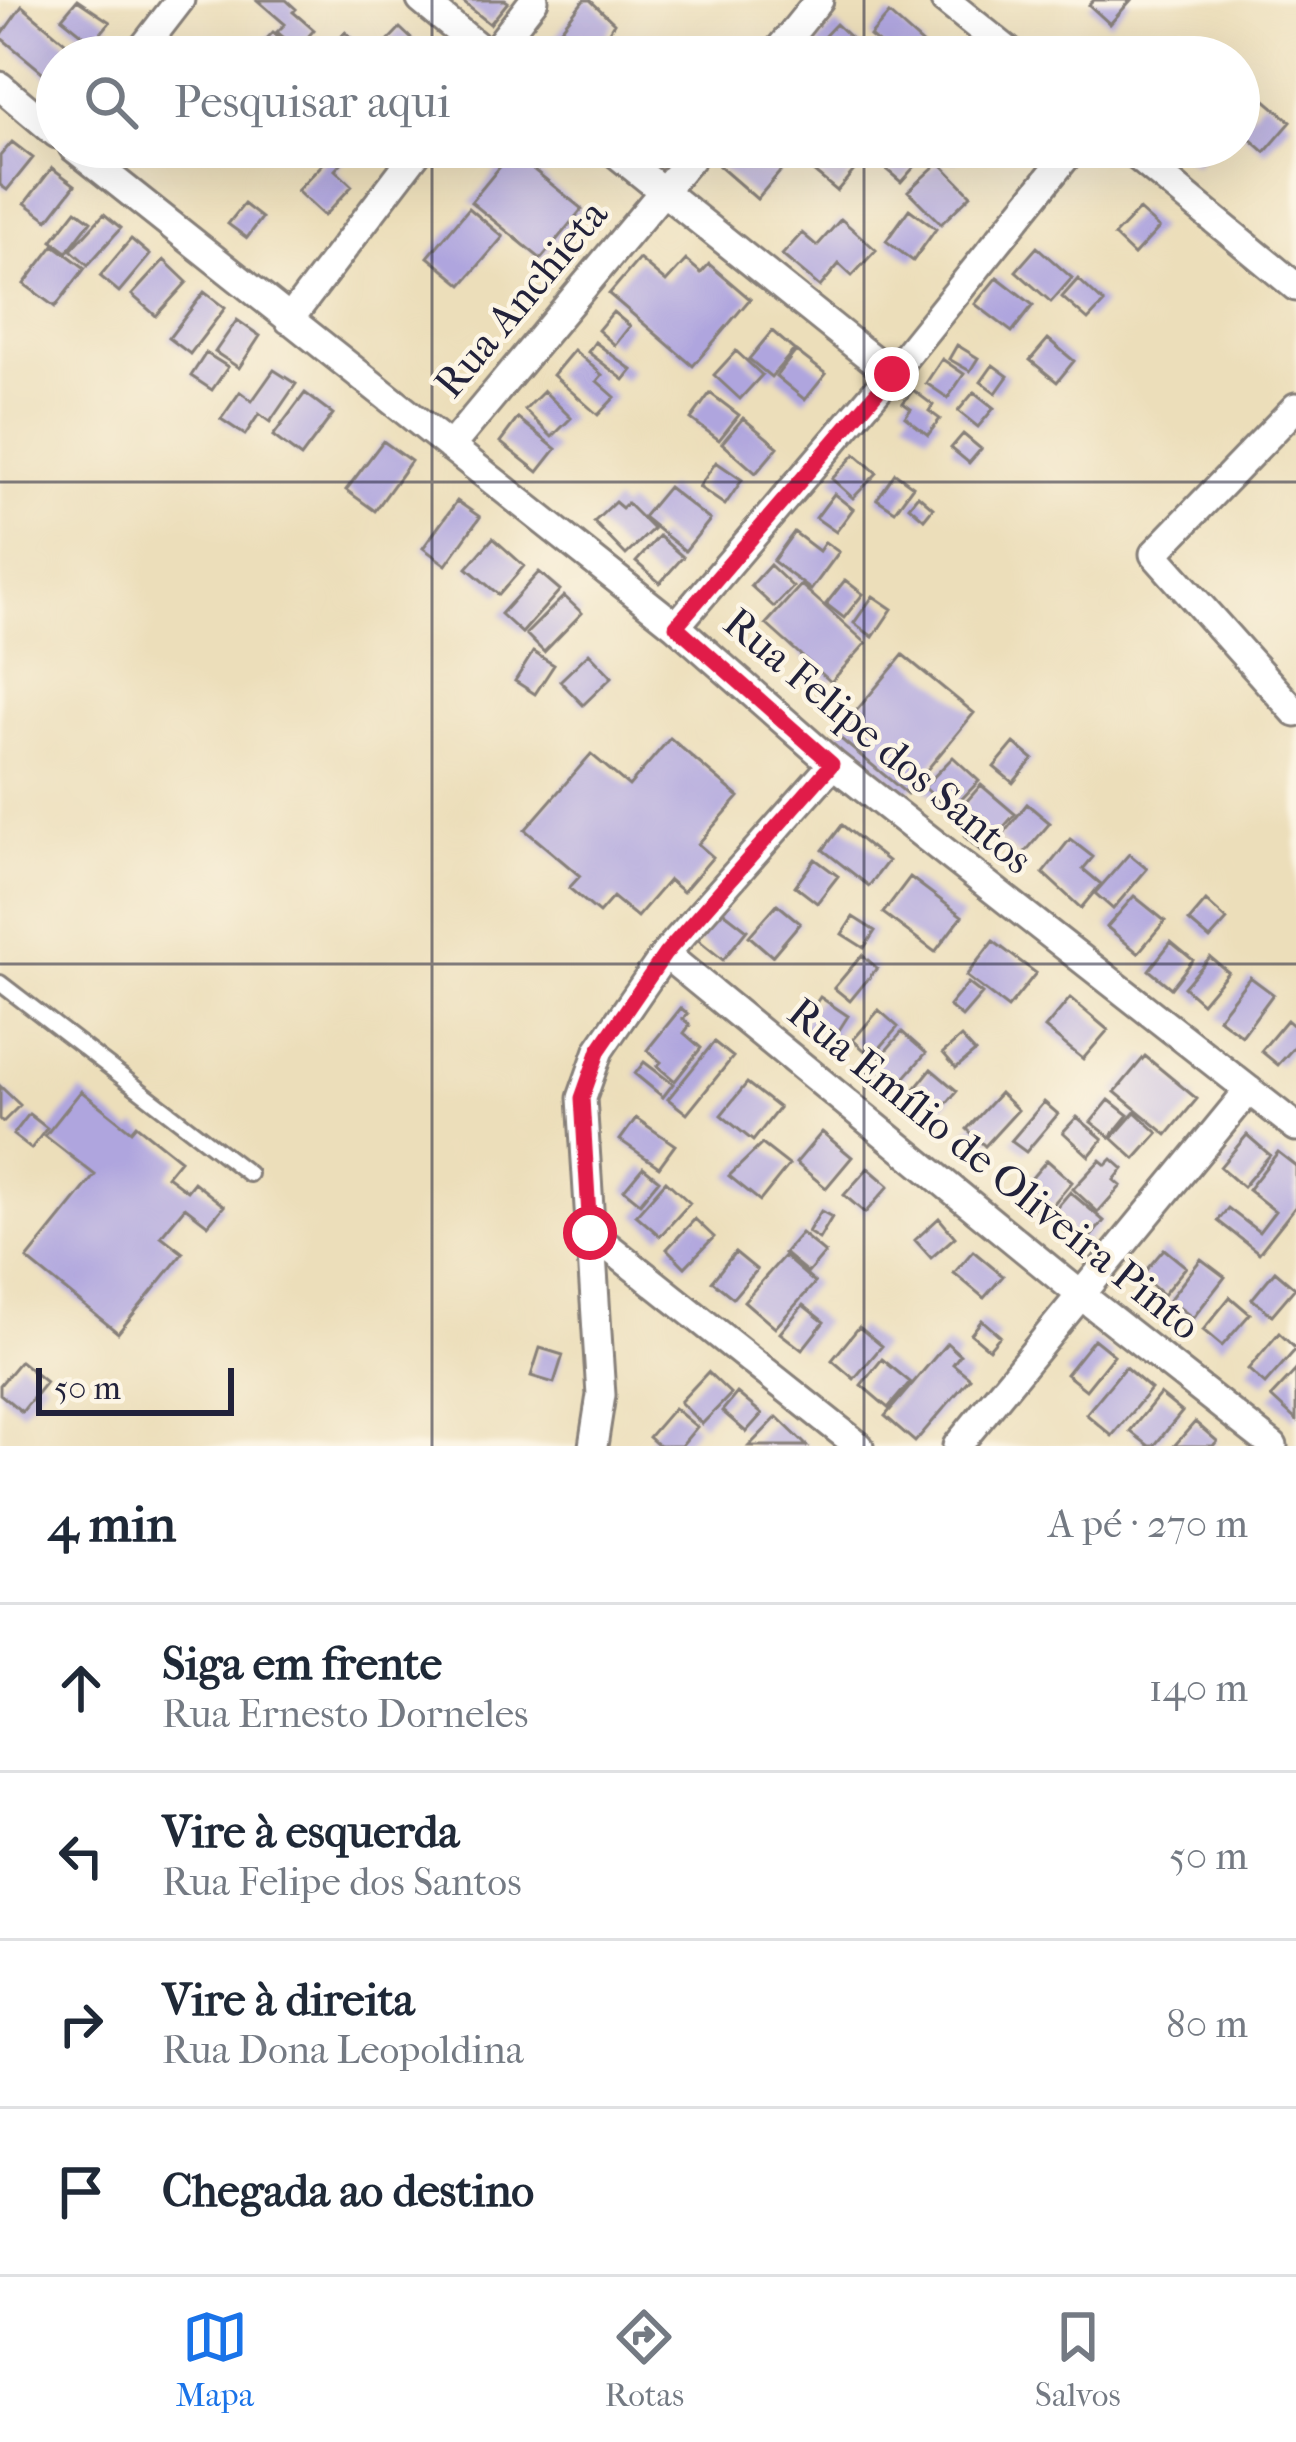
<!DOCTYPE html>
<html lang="pt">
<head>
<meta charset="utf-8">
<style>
	:root { --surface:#fff; --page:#f6f6f7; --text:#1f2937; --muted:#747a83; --line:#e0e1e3; --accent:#1a73e8 }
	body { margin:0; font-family:"IM FELL French Canon",serif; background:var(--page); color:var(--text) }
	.scale { position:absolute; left:36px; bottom:30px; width:198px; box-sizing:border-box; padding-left:12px; border:6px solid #22223b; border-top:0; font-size:33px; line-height:42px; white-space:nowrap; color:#22223b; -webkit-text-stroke:9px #fcf5e5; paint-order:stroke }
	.stop { position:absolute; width:36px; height:36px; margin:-27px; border:9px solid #e11d48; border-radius:50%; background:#fff }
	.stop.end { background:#e11d48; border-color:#fff; box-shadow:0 3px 12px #0008 }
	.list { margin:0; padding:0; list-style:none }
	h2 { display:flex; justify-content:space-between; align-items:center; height:156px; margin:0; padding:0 48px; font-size:51px }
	h2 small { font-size:39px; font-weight:400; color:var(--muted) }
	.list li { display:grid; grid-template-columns:78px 1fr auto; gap:36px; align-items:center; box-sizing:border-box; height:168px; padding:0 48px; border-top:3px solid var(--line) }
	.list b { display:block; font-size:45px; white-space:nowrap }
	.list p { margin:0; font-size:39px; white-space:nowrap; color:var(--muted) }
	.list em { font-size:39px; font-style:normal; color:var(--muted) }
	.icon { flex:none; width:66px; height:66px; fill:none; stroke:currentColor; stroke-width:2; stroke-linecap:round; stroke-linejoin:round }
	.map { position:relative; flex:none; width:1296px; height:1446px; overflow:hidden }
	.search { position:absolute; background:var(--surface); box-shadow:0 12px 48px #0002; left:36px; right:36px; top:36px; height:132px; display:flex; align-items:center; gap:30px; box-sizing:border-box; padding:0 42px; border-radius:66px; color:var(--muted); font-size:45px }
	.sheet { height:828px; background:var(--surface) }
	nav { display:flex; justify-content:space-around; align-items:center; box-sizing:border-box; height:168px; border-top:3px solid var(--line); background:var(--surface); font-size:33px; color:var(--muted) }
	nav a { display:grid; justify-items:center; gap:6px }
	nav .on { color:var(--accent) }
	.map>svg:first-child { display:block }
	.building { fill:#afa5de }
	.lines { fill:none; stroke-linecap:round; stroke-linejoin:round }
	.service-casing { stroke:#87807a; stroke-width:20 }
	.minor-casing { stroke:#87807a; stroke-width:33 }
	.service { stroke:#fff; stroke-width:14 }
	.minor { stroke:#fff; stroke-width:27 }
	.route { stroke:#e11d48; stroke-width:15 }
	.grid { fill:none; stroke:#22223b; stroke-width:3; stroke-opacity:0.55 }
	.labels { text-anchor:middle; stroke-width:9; stroke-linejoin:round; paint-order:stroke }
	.street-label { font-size:42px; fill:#22223b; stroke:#fcf5e5 }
</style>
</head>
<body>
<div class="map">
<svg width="1296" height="1446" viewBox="0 0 1296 1446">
	<rect width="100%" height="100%" fill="#fcf5e5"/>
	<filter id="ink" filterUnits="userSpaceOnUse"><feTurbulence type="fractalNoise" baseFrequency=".00833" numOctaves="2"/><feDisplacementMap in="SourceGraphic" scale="24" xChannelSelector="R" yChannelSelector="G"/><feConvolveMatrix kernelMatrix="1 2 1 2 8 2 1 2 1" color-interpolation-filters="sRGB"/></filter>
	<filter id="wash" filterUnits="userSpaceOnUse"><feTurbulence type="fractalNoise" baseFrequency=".004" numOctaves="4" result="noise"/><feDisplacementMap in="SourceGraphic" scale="48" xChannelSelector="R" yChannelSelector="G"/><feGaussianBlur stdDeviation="2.7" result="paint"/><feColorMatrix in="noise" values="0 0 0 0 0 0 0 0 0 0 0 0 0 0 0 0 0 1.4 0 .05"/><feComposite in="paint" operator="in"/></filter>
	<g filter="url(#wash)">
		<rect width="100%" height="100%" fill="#ecdeba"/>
		<g id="blocks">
			<!-- building -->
			<path class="building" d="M 77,0 L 110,22 L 93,43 L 62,18 Z
				M 257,0 L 286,0 L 296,9 L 293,12 L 314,30 L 297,49 L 277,32 L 285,24 Z
				M 466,0 L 505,0 L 508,2 L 490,24 L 464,3 Z
				M 584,0 L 590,0 L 614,23 L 605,38 L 615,55 L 539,57 Z
				M 1094,0 L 1131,0 L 1110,24 L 1089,5 Z
				M 22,6 L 77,52 L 74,57 L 57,57 L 53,81 L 0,37 Z
				M 889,14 L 925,46 L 916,57 L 894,57 L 870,36 Z
				M 836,24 L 867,53 L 863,57 L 830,57 L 817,44 Z
				M 400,28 L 418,45 L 406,57 L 381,57 L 376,53 Z
				M 273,32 L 302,57 L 277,57 L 262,44 Z
				M 345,32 L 368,51 L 363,57 L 348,57 L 334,46 Z
				M 1130,36 L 1157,57 L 1114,57 Z
				M 1264,99 L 1291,122 L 1265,152 L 1239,129 Z
				M 12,142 L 33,158 L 7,190 L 0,185 L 0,156 Z
				M 339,147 L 348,156 L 335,170 L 352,186 L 324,216 L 297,191 Z
				M 735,147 L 775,147 L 790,160 L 757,199 L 719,166 Z
				M 823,147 L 846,147 L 862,161 L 837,191 L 807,166 Z
				M 938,147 L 970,147 L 954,163 Z
				M 1183,147 L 1209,147 L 1195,165 L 1179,152 Z
				M 512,152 L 582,209 L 541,259 L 471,202 Z
				M 902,153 L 916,165 L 901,182 L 887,170 Z
				M 939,162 L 971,195 L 941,224 L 908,191 Z
				M 52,168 L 75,185 L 48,220 L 25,203 Z
				M 244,204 L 262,218 L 247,238 L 228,224 Z
				M 469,208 L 503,237 L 462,285 L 428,257 Z
				M 909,209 L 936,229 L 913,261 L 886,241 Z
				M 76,210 L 91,221 L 67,252 L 52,241 Z
				M 1139,210 L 1159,228 L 1134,255 L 1114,236 Z
				M 104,214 L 121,228 L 88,265 L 71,250 Z
				M 841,219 L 876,250 L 852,276 L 839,264 L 820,287 L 782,255 L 802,233 L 817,246 Z
				M 131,239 L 150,255 L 119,292 L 100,276 Z
				M 54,245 L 85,268 L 55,307 L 24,284 Z
				M 1037,247 L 1072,278 L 1051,302 L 1016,271 Z
				M 639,259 L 666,282 L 686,260 L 701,273 L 709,264 L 750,299 L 693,366 L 609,294 Z
				M 164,260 L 187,282 L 156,316 L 132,295 Z
				M 997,277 L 1033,305 L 1012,332 L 975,304 Z
				M 1078,279 L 1104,303 L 1088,320 L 1062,297 Z
				M 204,292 L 225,308 L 190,354 L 169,338 Z
				M 613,312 L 630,326 L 615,345 L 598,330 Z
				M 237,320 L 260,336 L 239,368 L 215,352 Z
				M 772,331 L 794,350 L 771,377 L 749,359 Z
				M 1048,339 L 1074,361 L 1057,382 L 1030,360 Z
				M 595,342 L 632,370 L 624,380 L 588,352 Z
				M 957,345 L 978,358 L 970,371 L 949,359 Z
				M 574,350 L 602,375 L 597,381 L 615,397 L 598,415 L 553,375 Z
				M 736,351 L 762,375 L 740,399 L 714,375 Z
				M 796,351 L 826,374 L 805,400 L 776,376 Z
				M 206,353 L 228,367 L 212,390 L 191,376 Z
				M 942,359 L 964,374 L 948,398 L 926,383 Z
				M 993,365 L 1008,376 L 996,393 L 981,382 Z
				M 274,370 L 296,384 L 270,422 L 259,414 L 245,435 L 221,419 L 240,392 L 252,401 Z
				M 913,390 L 933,405 L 929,411 L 940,419 L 928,435 L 905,417 L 911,409 L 903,403 Z
				M 544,391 L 571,418 L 552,437 L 525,410 Z
				M 974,392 L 994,408 L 978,427 L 958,411 Z
				M 305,393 L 333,414 L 301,457 L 273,436 Z
				M 710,393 L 739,415 L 719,440 L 691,419 Z
				M 518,418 L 556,449 L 538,472 L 500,442 Z
				M 743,418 L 778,447 L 756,473 L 722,443 Z
				M 963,434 L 981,449 L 969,463 L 951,448 Z
				M 383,441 L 411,461 L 375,511 L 346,490 Z
				M 855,454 L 877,473 L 853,498 L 832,479 Z
				M 716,462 L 742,480 L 725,505 L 699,487 Z
				M 895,473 L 913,486 L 895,511 L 877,499 Z
				M 668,487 L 710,520 L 685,551 L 643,517 Z
				M 834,494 L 853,509 L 836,532 L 816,518 Z
				M 918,495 L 933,508 L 924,519 L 909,506 Z
				M 457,501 L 480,517 L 446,565 L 423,548 Z
				M 615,502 L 622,508 L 627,503 L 653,529 L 626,555 L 594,522 Z
				M 794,532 L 819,551 L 825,542 L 839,552 L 811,590 L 773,561 Z
				M 659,536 L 683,557 L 660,583 L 636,562 Z
				M 493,538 L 524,566 L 499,595 L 467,568 Z
				M 770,565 L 793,587 L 774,607 L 751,586 Z
				M 539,572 L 560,590 L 522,633 L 501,614 Z
				M 845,580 L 863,594 L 844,618 L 826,604 Z
				M 801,585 L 866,643 L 831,682 L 766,624 Z
				M 564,596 L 582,613 L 544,652 L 526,634 Z
				M 873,596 L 892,609 L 873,637 L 854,623 Z
				M 533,652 L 554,665 L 535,694 L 515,681 Z
				M 589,653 L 612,677 L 583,705 L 560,681 Z
				M 903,655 L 974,713 L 907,794 L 836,735 Z
				M 670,738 L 739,797 L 698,844 L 713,857 L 683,892 L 669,880 L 637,917 L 613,897 L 599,913 L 569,888 L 580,876 L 525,830 L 591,754 L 629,786 Z
				M 1014,743 L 1033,759 L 1013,783 L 994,767 Z
				M 953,757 L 979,781 L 950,811 L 924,787 Z
				M 981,785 L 1015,814 L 982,852 L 964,836 L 974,824 L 959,810 Z
				M 1027,804 L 1050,823 L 1021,857 L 999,839 Z
				M 842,825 L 888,861 L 869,886 L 823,850 Z
				M 1070,839 L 1093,857 L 1083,869 L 1101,884 L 1081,908 L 1043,873 Z
				M 1129,854 L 1147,869 L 1113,909 L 1095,893 Z
				M 815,859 L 838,876 L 817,903 L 795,886 Z
				M 910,877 L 962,916 L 935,952 L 883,913 Z
				M 1134,896 L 1165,921 L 1138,953 L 1107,927 Z
				M 1206,901 L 1227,920 L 1210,939 L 1189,921 Z
				M 777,904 L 800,923 L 772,956 L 749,936 Z
				M 720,909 L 747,930 L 723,960 L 697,939 Z
				M 853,917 L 875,931 L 864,948 L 842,934 Z
				M 993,941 L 1036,973 L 1008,1008 L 966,976 Z
				M 1171,942 L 1193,960 L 1171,988 L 1149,970 Z
				M 862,955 L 877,968 L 850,1001 L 834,988 Z
				M 1210,957 L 1228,972 L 1202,1003 L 1184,987 Z
				M 1250,977 L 1273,994 L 1242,1036 L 1218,1018 Z
				M 968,983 L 982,994 L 962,1017 L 949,1006 Z
				M 820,997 L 848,1016 L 827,1049 L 798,1030 Z
				M 1070,998 L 1108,1030 L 1083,1059 L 1045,1028 Z
				M 681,1008 L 688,1014 L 683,1019 L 690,1025 L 684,1033 L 701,1048 L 675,1081 L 657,1066 L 661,1062 L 647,1050 Z
				M 879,1010 L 898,1027 L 872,1057 L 853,1040 Z
				M 1287,1020 L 1296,1028 L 1296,1045 L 1278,1065 L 1261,1051 Z
				M 902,1032 L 926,1053 L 893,1091 L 869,1070 Z
				M 961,1037 L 975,1052 L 956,1068 L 943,1053 Z
				M 714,1042 L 733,1057 L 687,1114 L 668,1099 Z
				M 1145,1056 L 1197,1099 L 1167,1135 L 1115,1092 Z
				M 644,1062 L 673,1084 L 663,1097 L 635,1074 Z
				M 931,1069 L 957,1091 L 931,1122 L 905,1101 Z
				M 747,1083 L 779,1108 L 753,1141 L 721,1115 Z
				M 0,1086 L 20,1105 L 3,1122 L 0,1119 Z
				M 81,1091 L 131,1131 L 136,1125 L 180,1160 L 167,1176 L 187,1191 L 194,1182 L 224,1206 L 208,1225 L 185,1207 L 161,1236 L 183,1253 L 118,1333 L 27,1259 L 95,1175 L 45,1136 Z
				M 1000,1093 L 1018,1110 L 985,1146 L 967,1129 Z
				M 1109,1100 L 1128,1115 L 1110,1137 L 1091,1122 Z
				M 1044,1102 L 1058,1114 L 1026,1152 L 1011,1141 Z
				M 1135,1112 L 1158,1133 L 1135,1159 L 1112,1138 Z
				M 29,1114 L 47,1128 L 31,1149 L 13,1135 Z
				M 1077,1117 L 1103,1139 L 1089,1156 L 1063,1132 Z
				M 636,1118 L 675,1145 L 659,1167 L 620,1140 Z
				M 822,1132 L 852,1157 L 826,1188 L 796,1163 Z
				M 1247,1135 L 1270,1155 L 1243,1187 L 1220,1167 Z
				M 762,1144 L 789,1165 L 760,1201 L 729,1176 Z
				M 1278,1152 L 1296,1166 L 1296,1206 L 1259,1253 L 1218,1221 L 1228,1208 L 1259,1232 L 1275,1211 L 1248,1190 Z
				M 1112,1159 L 1123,1169 L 1114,1180 L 1121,1186 L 1098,1212 L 1073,1189 L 1100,1160 L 1106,1165 Z
				M 1047,1160 L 1072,1182 L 1044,1215 L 1019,1193 Z
				M 643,1167 L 659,1180 L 640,1203 L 624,1190 Z
				M 868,1168 L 889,1186 L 865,1213 L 844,1195 Z
				M 666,1181 L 690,1203 L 660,1236 L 636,1215 Z
				M 1070,1192 L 1104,1221 L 1082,1247 L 1067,1234 L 1071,1228 L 1053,1212 Z
				M 821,1211 L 832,1217 L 819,1239 L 808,1232 Z
				M 939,1218 L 955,1237 L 931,1258 L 915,1240 Z
				M 695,1219 L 714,1237 L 685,1267 L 667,1249 Z
				M 801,1233 L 825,1253 L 808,1273 L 784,1253 Z
				M 1164,1249 L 1186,1267 L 1163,1295 L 1141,1276 Z
				M 973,1251 L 1003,1276 L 984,1298 L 954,1273 Z
				M 735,1252 L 757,1270 L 733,1298 L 712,1281 Z
				M 784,1256 L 815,1283 L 775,1328 L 744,1301 Z
				M 1201,1259 L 1225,1277 L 1193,1318 L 1169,1300 Z
				M 1275,1271 L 1295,1288 L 1272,1315 L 1252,1299 Z
				M 1230,1297 L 1250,1314 L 1222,1346 L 1203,1330 Z
				M 803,1305 L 824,1322 L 802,1350 L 780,1333 Z
				M 982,1320 L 1000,1336 L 989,1349 L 971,1334 Z
				M 859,1327 L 882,1346 L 854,1379 L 832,1360 Z
				M 1279,1333 L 1296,1349 L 1265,1384 L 1248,1369 Z
				M 1094,1339 L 1114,1355 L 1086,1390 L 1066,1374 Z
				M 947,1343 L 960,1355 L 953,1364 L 970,1378 L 915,1442 L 885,1416 Z
				M 540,1348 L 563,1355 L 554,1383 L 531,1376 Z
				M 882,1359 L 910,1382 L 888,1408 L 861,1385 Z
				M 20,1361 L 46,1382 L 22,1412 L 0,1394 L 0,1385 Z
				M 1125,1367 L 1151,1389 L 1112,1436 L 1086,1414 Z
				M 1296,1370 L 1296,1420 L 1271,1397 Z
				M 708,1372 L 731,1394 L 702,1424 L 680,1402 Z
				M 737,1393 L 762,1414 L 746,1432 L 722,1411 Z
				M 1160,1394 L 1182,1412 L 1154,1446 L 1149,1446 L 1130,1431 Z
				M 674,1408 L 697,1427 L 681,1446 L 659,1446 L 649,1437 Z
				M 777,1417 L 807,1446 L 749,1446 Z
				M 1195,1422 L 1217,1441 L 1213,1446 L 1174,1446 Z"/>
		</g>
	</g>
	<g filter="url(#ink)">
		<use href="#blocks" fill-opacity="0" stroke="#87807a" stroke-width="3"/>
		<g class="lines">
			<defs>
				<path id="service" d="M 0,983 L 249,1174"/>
				<path id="minor" d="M 421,0 L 490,57 L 534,0
					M 945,0 L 1016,57
					M 136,57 L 180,0
					M 773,57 L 819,0
					M 0,86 L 57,134
					M 73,147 L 676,626 L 833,764 L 1296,1127
					M 608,147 L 891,374
					M 1126,147 L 1296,287
					M 289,320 L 421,147
					M 1296,407 L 1154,554 L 1296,713
					M 450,447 L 700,147
					M 676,626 L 891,374 L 1074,147
					M 665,954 L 1082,1296 L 1273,1446
					M 591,1233 L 859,1446
					M 593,1446 L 601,1395 L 582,1098 L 599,1050 L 665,954 L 833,764
					M 957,1446 L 1249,1090"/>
			</defs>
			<!-- service casing -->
			<use href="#service" class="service-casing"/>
			<!-- minor casing -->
			<use href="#minor" class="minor-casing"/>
			<!-- service -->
			<use href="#service" class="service"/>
			<!-- minor -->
			<use href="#minor" class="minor"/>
		</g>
	</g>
	<g class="lines" filter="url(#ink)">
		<!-- route -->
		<path class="route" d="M 590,1233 L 582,1098 L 599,1050 L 665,954 L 832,764 L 676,626 L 892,374"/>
	</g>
	<!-- grid -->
	<path class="grid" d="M 432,0 L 432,57M 864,0 L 864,57M 432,147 L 432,1446M 864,147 L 864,1446M 0,482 L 1296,482M 0,964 L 1296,964"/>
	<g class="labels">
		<!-- street labels -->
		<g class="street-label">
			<text transform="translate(520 298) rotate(-50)" y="15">Rua Anchieta</text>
			<text transform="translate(879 740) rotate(40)" y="15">Rua Felipe dos Santos</text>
			<text transform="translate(995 1168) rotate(39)" y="15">Rua Emílio de Oliveira Pinto</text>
		</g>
	</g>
</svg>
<div class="scale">50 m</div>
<div class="stop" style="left:590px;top:1233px"></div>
<div class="stop end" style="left:892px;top:374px"></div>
<div class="search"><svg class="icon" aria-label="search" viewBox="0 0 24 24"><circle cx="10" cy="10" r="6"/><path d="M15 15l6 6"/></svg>Pesquisar aqui</div>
</div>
<section class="sheet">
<h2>4 min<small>A pé · 270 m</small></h2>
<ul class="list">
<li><svg class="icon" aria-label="ahead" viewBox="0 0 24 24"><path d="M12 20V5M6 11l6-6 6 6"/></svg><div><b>Siga em frente</b><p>Rua Ernesto Dorneles</p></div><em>140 m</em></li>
<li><svg class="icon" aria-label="left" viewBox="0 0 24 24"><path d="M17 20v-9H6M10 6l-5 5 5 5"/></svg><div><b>Vire à esquerda</b><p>Rua Felipe dos Santos</p></div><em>50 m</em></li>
<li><svg class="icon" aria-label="right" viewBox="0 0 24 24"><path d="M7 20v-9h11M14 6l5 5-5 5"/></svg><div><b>Vire à direita</b><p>Rua Dona Leopoldina</p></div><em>80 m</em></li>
<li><svg class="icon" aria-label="arrive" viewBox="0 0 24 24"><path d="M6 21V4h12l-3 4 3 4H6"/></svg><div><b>Chegada ao destino</b></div></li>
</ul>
</section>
<nav>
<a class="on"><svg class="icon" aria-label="map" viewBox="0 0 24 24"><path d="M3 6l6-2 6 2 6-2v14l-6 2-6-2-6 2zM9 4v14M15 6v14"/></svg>Mapa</a>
<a><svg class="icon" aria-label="directions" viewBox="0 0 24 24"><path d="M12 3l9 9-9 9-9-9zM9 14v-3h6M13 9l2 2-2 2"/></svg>Rotas</a>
<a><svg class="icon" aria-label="saved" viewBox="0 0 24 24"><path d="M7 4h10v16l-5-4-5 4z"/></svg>Salvos</a>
</nav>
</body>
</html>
